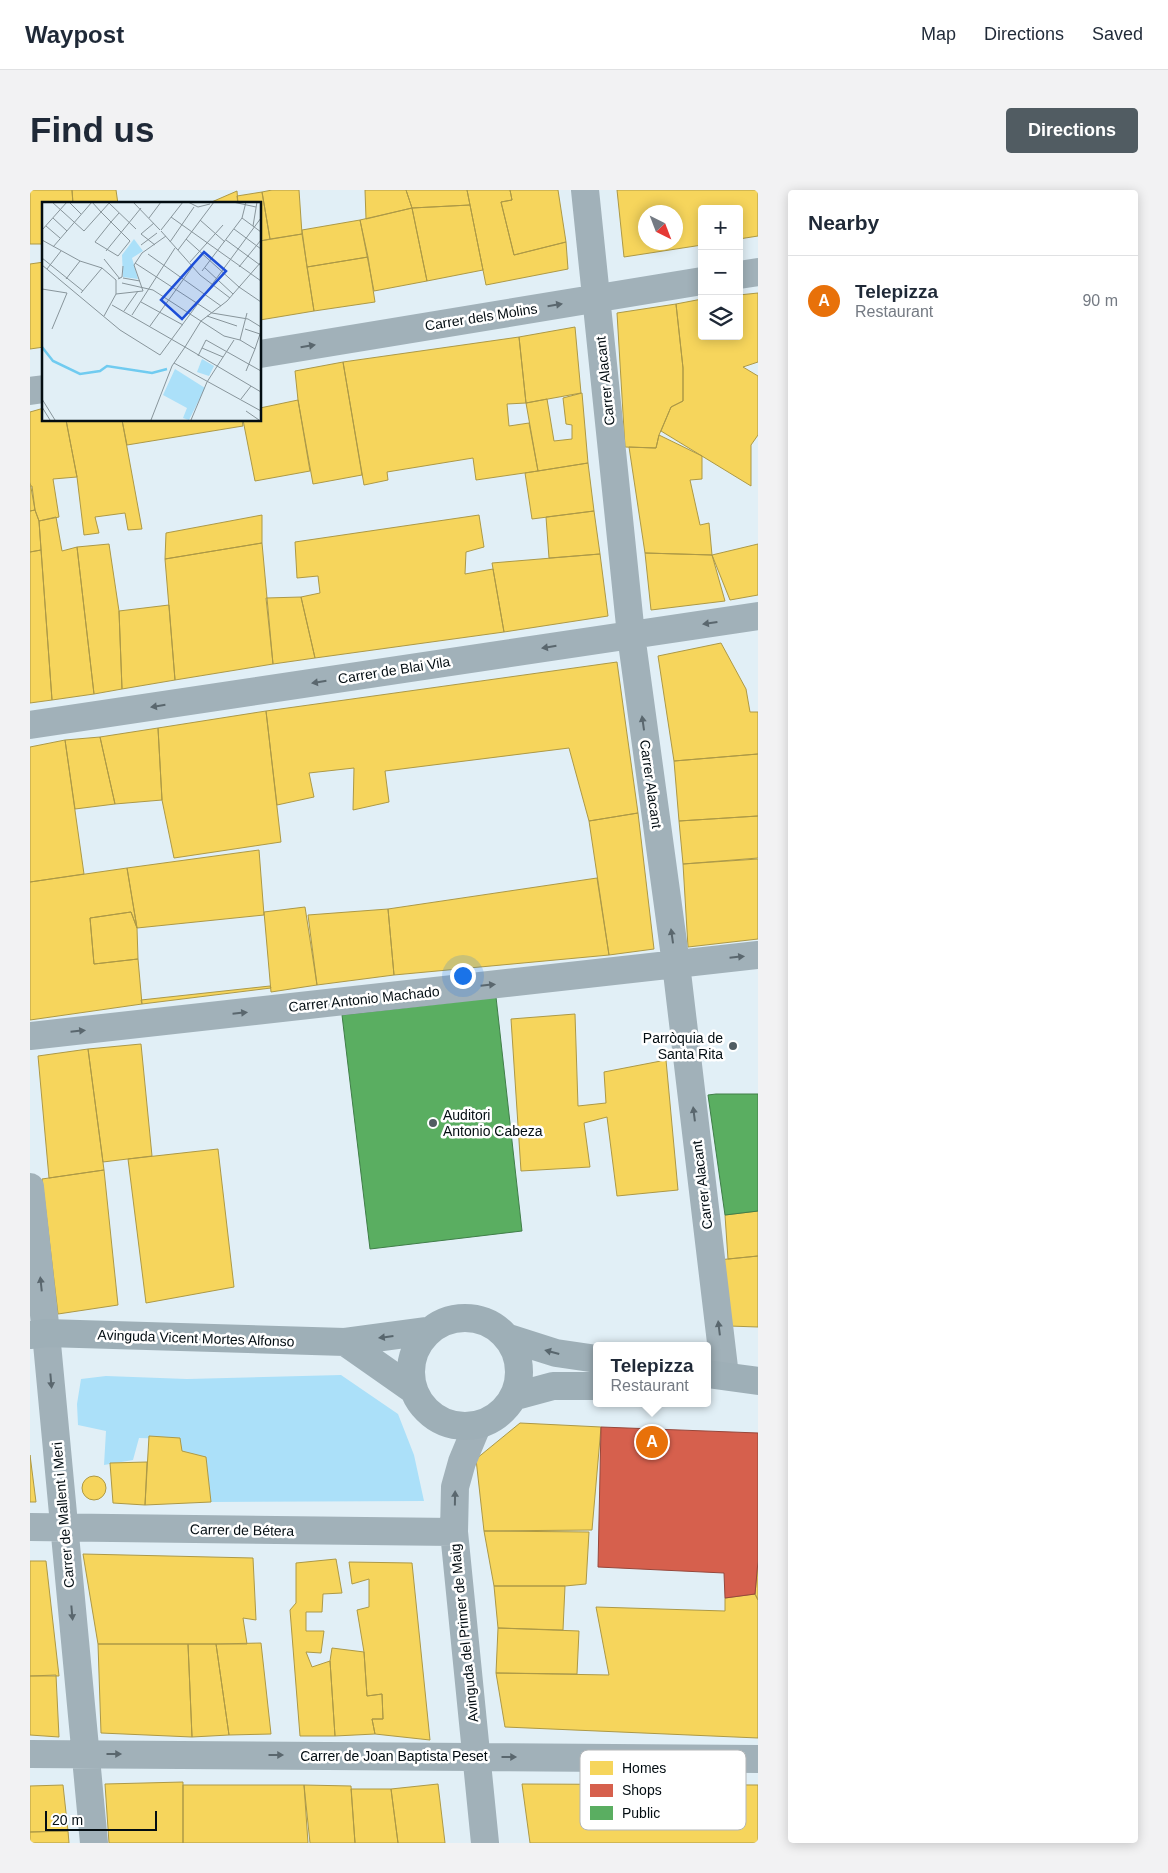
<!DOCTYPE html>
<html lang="en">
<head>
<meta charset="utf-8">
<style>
	:root { --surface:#fff; --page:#f2f2f3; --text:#1f2937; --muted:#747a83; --line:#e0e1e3; --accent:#515c62 }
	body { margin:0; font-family:Helvetica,sans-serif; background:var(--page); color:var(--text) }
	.controls { position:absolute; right:15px; top:15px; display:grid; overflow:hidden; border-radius:5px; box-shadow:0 2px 12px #0003 }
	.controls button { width:45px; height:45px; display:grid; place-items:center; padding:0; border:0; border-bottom:1px solid var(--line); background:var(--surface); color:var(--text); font:25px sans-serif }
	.compass { position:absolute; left:608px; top:15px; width:45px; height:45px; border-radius:50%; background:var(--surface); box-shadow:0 2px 12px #0003; rotate:138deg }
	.scale { position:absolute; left:15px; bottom:12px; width:112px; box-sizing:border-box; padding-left:5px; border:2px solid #030d12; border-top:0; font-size:14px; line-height:18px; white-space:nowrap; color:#030d12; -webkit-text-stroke:4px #fff; paint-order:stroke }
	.you { position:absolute; left:432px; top:785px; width:18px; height:18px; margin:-12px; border:4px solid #fff; border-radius:50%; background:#1a73e8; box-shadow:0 0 0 8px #1a73e833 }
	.badge { display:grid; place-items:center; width:32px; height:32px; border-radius:50%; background:var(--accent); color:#fff; font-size:16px; font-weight:700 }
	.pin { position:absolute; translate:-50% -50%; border:2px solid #fff; box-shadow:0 1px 5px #0006 }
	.popup { position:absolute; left:563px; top:1152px; width:118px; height:65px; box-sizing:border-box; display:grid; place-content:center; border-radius:5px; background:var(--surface); filter:drop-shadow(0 1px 4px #0005); font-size:16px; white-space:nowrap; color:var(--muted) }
	.popup b { font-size:19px; color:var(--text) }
	.popup::after { content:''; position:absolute; left:50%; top:100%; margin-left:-10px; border:10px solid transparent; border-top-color:var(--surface) }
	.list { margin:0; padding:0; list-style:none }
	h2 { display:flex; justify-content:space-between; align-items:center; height:65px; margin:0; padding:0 20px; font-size:21px }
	h2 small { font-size:16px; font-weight:400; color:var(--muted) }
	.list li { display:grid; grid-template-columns:32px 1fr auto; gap:15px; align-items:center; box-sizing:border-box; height:90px; padding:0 20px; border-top:1px solid var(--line) }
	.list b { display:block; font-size:19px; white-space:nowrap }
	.list p { margin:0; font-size:16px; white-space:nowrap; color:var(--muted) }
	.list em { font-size:16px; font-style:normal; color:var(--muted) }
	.icon { flex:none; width:28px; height:28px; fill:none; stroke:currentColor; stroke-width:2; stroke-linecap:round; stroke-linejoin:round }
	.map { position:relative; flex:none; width:728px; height:1653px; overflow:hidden; border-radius:5px }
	header { display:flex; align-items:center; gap:30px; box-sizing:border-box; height:70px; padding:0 25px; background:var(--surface); border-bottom:1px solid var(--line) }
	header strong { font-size:24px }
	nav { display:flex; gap:28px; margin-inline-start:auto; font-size:18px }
	.intro { display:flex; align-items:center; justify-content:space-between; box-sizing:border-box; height:120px; padding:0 30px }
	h1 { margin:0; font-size:35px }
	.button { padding:12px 22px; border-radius:5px; background:var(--accent); color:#fff; font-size:18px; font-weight:700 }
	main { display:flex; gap:30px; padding:0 30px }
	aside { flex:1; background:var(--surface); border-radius:5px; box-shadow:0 2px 12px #0003 }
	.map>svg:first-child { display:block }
	.green { fill:#abe0f9 }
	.homes { fill:#f6d55c; stroke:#ad9946; fill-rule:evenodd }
	.shops { fill:#d6604d; stroke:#97473b }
	.public { fill:#5aae61; stroke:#407e49 }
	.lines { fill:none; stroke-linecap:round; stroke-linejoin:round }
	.street { stroke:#a1b1b9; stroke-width:28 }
	.secondary { stroke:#9eafb7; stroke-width:28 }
	.oneway { fill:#5a676e }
	.oneway2 { fill:#58666d }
	.poi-dot { fill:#515c62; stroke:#fff; stroke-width:2 }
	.labels { text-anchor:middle; stroke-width:5; stroke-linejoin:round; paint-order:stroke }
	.street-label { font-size:14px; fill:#030d12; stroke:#fff }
	.poi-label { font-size:14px; fill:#030d12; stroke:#fff; text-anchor:end }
	.inset-river { fill:none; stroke:#70cbf0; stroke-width:2.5 }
	.inset-road { fill:none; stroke:#88959b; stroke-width:1 }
	.view { fill:#1d4ed8; fill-opacity:0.15; stroke:#1d4ed8; stroke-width:2.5 }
	.inset-edge { fill:none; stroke:#030d12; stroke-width:2.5 }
	.key { fill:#fff; stroke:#b3b6b8; stroke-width:1 }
	.key-label { font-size:14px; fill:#030d12 }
</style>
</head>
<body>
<header>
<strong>Waypost</strong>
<nav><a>Map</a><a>Directions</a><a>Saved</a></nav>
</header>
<div class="intro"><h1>Find us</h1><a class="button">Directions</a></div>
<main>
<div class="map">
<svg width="728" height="1653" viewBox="0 0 728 1653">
	<rect width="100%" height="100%" fill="#e1eff6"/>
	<!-- green -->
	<path class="green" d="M 311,1185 L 368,1224 L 384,1265 L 394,1311 L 181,1312 L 176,1267 L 152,1261 L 147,1249 L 109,1248 L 103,1270 L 74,1275 L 76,1241 L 48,1235 L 47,1214 L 51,1189 L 76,1186 L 157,1189 Z"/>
	<!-- homes -->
	<path class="homes" d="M 0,0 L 42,0 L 43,14 L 14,14 L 14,54 L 0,54 Z
		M 42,0 L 86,0 L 88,14 L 43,14 Z
		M 242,0 L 269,0 L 272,44 L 240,49 L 232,2 Z
		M 335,0 L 376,0 L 382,18 L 336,29 Z
		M 376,0 L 437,0 L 440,15 L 382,18 Z
		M 437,0 L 480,0 L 482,10 L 471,12 L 484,65 L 536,52 L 538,79 L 456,95 Z
		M 480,0 L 528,0 L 536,52 L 484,65 L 471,12 L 482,10 Z
		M 587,0 L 728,0 L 728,46 L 709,49 L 709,19 L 672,19 L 672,55 L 594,67 ZM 616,22 L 646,22 L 646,52 L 616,52 Z
		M 207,1 L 208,14 L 177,14 Z
		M 232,2 L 240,49 L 230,51 L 230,14 L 208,14 L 207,6 Z
		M 440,15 L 453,80 L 397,91 L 382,18 Z
		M 382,18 L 397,91 L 344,101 L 330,30 Z
		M 330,30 L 338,67 L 277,77 L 272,40 Z
		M 272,44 L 284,121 L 230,130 L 230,51 Z
		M 338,67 L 345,112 L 284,121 L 277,77 Z
		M 14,72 L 14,157 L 0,159 L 0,74 Z
		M 728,103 L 728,172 L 713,177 L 728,186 L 728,245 L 721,255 L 721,296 L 631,241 L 641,217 L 653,211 L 653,178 L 646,114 L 672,109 L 672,146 L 709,146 L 709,105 Z
		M 646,114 L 653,178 L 653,211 L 641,217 L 629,245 L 626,258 L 595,257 L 587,123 Z
		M 545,137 L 551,203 L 496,213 L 489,147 Z
		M 489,147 L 496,213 L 477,214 L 479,236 L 499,233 L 508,281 L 446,290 L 443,268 L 357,282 L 358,290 L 334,295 L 313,172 Z
		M 313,172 L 332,285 L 283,294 L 268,210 L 265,181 Z
		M 552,203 L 558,273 L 508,281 L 496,213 L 517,209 L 524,251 L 542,249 L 542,235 L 536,234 L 533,208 Z
		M 268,210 L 280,281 L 225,291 L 213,230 L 230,230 L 230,218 Z
		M 14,218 L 14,230 L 36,230 L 47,287 L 23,289 L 29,327 L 9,331 L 5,320 L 0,292 L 0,222 Z
		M 36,230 L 92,230 L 112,339 L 98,340 L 95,323 L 65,327 L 69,343 L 54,345 L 47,287 Z
		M 92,230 L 212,230 L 213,236 L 97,255 Z
		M 629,245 L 672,266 L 672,289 L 660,290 L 670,335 L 679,333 L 682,365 L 615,363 L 599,257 L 626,258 Z
		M 558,273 L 564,321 L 502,329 L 495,283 Z
		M 0,296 L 2,296 L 5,320 L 0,321 Z
		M 5,320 L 9,331 L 11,360 L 0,362 L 0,321 Z
		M 564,321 L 570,364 L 519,368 L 516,327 Z
		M 232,325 L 232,353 L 135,369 L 136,343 Z
		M 449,325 L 454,357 L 436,362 L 435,384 L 463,379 L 474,442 L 285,468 L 271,407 L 290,403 L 288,386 L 267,388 L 265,352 Z
		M 26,327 L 32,361 L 47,357 L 64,504 L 22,510 L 9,331 Z
		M 232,353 L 243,474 L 145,490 L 135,369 Z
		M 79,354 L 89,421 L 92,499 L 64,504 L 47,357 Z
		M 728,354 L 728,405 L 700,410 L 682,365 Z
		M 11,360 L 22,510 L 0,513 L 0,362 Z
		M 615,363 L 682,365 L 695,411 L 621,420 Z
		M 570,364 L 578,426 L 474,442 L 462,373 Z
		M 271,407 L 285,468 L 243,474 L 236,408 Z
		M 139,415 L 145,490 L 92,499 L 89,421 Z
		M 691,453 L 716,499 L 720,522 L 728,522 L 728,564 L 644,571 L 628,466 Z
		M 587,472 L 608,623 L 559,631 L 539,558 L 355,581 L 359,612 L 323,620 L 324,578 L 279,583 L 284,607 L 247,615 L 236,521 Z
		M 236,521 L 251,652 L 144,668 L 132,610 L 128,538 Z
		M 128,538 L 132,610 L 85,614 L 70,547 Z
		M 70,547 L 85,614 L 45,619 L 35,550 Z
		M 35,550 L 54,684 L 0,692 L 0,557 Z
		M 728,564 L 728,626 L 649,631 L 644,571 Z
		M 608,623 L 624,759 L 579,765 L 559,631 Z
		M 728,626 L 728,668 L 653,674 L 649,631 Z
		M 229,660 L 234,725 L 107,738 L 97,678 Z
		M 728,669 L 728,749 L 658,757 L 653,674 Z
		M 97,678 L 107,738 L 101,722 L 60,728 L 64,774 L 108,769 L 112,814 L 0,830 L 0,692 Z
		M 567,688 L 579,765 L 364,785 L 358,719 Z
		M 275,717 L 287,795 L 241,802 L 234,722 Z
		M 358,719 L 364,785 L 287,795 L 278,725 Z
		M 101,722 L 107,738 L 108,769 L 64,774 L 60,728 Z
		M 240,796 L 241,798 L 112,814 L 111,810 Z
		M 545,824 L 548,916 L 576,913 L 574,882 L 636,870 L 648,1000 L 587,1006 L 577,927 L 554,933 L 560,977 L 491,981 L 481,829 Z
		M 111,854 L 122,966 L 73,972 L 58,859 Z
		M 58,859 L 74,980 L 19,988 L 8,866 Z
		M 188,959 L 204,1097 L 116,1113 L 98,969 Z
		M 74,980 L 88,1115 L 28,1124 L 12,989 Z
		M 728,1021 L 728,1066 L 698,1069 L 695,1025 Z
		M 728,1066 L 728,1137 L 699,1136 L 688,1070 Z
		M 490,1233 L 571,1237 L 562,1340 L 454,1341 L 446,1269 Z
		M 119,1246 L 150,1248 L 152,1261 L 176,1267 L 181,1312 L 115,1315 Z
		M 0,1265 L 6,1312 L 0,1312 Z
		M 117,1272 L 115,1315 L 83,1313 L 80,1273 Z
		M52 1298a12 12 0 1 1 24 0a12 12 0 1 1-24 0Z
		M 454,1341 L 559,1342 L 556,1394 L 535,1396 L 464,1396 Z
		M 53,1364 L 223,1368 L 226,1430 L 213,1428 L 217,1454 L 68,1454 Z
		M 306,1369 L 312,1403 L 293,1404 L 292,1422 L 276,1422 L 276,1441 L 294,1441 L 291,1463 L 276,1462 L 282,1477 L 300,1471 L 305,1546 L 270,1546 L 260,1420 L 266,1413 L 266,1373 Z
		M 0,1371 L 16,1371 L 29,1486 L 0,1486 Z
		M 728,1371 L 728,1410 L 725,1404 Z
		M 319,1372 L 382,1373 L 400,1550 L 345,1544 L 342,1529 L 353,1529 L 352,1504 L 337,1506 L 334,1462 L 327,1420 L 339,1417 L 339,1389 L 322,1394 Z
		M 464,1396 L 535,1396 L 533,1440 L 468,1438 Z
		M 725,1404 L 728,1410 L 728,1548 L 475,1537 L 466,1483 L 579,1485 L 566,1417 L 695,1421 L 695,1408 Z
		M 468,1438 L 549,1441 L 547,1484 L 466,1483 Z
		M 231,1453 L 241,1544 L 199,1545 L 186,1454 Z
		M 68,1454 L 158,1454 L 162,1547 L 71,1543 Z
		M 158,1454 L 186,1454 L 199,1545 L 162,1547 Z
		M 302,1458 L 334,1462 L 337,1506 L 352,1504 L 353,1529 L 342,1529 L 345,1544 L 305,1546 L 300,1471 Z
		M 26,1485 L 29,1547 L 0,1545 L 0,1486 Z
		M 153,1592 L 153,1653 L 79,1653 L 75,1594 Z
		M 408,1594 L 415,1653 L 368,1653 L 361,1599 Z
		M 492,1594 L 728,1595 L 728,1653 L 500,1653 Z
		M 33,1595 L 38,1641 L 0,1642 L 0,1596 Z
		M 153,1595 L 274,1595 L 278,1653 L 153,1653 Z
		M 274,1595 L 321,1596 L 325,1653 L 280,1653 Z
		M 321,1599 L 361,1599 L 368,1653 L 325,1653 Z
		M 38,1641 L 39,1653 L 0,1653 L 0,1642 Z"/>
	<!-- shops -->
	<path class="shops" d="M 571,1237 L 728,1243 L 728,1371 L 725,1404 L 695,1408 L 694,1383 L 568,1377 Z"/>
	<!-- public -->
	<path class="public" d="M 466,807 L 492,1041 L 340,1059 L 312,825 Z
		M 686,904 L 728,904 L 728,1021 L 695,1025 L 678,905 Z"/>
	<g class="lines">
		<!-- street -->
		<path class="street" d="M 555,0 L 601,445 L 646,774 L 695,1186
			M 709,85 L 728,82
			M 230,164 L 672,91
			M 0,201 L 14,199
			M 0,535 L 728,426
			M 0,846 L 728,765
			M 0,997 L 16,1143 L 64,1653
			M 447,1236 L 432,1272 L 425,1297 L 424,1342 L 455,1653
			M 0,1337 L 424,1342
			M 0,1564 L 728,1569"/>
		<!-- secondary -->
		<path class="secondary" d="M381 1182a54 54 0 1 1 108 0a54 54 0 1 1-108 0Z
			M 0,1145 L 16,1143 L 315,1152 L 397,1141
			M 479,1148 L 526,1163 L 567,1169
			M 315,1152 L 382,1199
			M 677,1184 L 728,1191
			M 486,1206 L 523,1196 L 567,1196"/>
	</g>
	<!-- one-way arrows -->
	<defs><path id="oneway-solid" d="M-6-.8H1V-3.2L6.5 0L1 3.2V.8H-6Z" transform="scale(1.25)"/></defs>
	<g class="oneway">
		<use href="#oneway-solid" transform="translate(525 115) rotate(-9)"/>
		<use href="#oneway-solid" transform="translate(278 156) rotate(-9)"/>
		<use href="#oneway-solid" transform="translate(680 433) rotate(172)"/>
		<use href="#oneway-solid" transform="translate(519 457) rotate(171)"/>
		<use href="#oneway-solid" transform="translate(289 492) rotate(171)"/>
		<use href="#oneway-solid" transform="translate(128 516) rotate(171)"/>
		<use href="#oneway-solid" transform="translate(613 533) rotate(-98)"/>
		<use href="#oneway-solid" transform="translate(642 746) rotate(-98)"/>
		<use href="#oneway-solid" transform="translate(707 767) rotate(-6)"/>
		<use href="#oneway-solid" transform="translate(458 795) rotate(-6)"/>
		<use href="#oneway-solid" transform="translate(210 823) rotate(-6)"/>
		<use href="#oneway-solid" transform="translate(48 841) rotate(-6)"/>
		<use href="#oneway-solid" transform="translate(664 924) rotate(-97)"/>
		<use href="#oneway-solid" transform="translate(11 1094) rotate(-96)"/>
		<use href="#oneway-solid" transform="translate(689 1138) rotate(-97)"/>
		<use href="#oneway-solid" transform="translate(21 1191) rotate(85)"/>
		<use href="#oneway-solid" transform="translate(425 1308) rotate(-89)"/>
		<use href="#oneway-solid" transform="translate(42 1423) rotate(85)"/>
		<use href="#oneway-solid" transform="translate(84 1564)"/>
		<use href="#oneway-solid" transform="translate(246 1565)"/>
		<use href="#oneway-solid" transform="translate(479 1567)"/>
	</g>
	<g class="oneway2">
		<use href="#oneway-solid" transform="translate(356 1147) rotate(173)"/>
		<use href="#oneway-solid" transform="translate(522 1162) rotate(-165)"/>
	</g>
	<!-- markers -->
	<g class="poi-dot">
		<circle cx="703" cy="856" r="5"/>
		<circle cx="403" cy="933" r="5"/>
	</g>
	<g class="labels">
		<!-- street labels -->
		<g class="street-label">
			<text transform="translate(451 127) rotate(-9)" y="5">Carrer dels Molins</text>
			<text transform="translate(575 191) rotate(-96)" y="5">Carrer Alacant</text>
			<text transform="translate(364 480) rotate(-9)" y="5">Carrer de Blai Vila</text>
			<text transform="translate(621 594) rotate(82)" y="5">Carrer Alacant</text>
			<text transform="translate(334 809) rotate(-6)" y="5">Carrer Antonio Machado</text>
			<text transform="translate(672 995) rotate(-97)" y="5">Carrer Alacant</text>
			<text transform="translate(166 1148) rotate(2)" y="5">Avinguda Vicent Mortes Alfonso</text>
			<text transform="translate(33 1325) rotate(-95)" y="5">Carrer de Mallent i Meri</text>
			<text transform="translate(212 1340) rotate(1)" y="5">Carrer de Bétera</text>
			<text transform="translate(434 1443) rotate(-96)" y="5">Avinguda del Primer de Maig</text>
			<text x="364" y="1571">Carrer de Joan Baptista Peset</text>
		</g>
		<!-- poi labels -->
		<g class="poi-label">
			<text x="693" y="853">Parròquia de<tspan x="693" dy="16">Santa Rita</tspan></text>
			<text x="413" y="930" text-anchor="start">Auditori<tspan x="413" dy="16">Antonio Cabeza</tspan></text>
		</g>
	</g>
	<!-- overview -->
	<g transform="translate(12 12)">
		<rect width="219" height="219" fill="#e1eff6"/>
		<path d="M 92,37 L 101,49 L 90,56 L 96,77 L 81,75 L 80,53 ZM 160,157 L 172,164 L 167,174 L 155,170 ZM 133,167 L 163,186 L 147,218 L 141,216 L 145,206 L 121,193 Z" fill="#abe0f9"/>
		<path class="inset-river" d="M 0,145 L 11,159 L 38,172 L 58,169 L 65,164 L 110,171 L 125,167"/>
		<path class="inset-road" d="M 10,0 L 42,29 L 68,0M 27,0 L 39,12M 91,0 L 118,28M 146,0 L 156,5 L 168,2M 191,0 L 214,5M 67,1 L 94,27M 129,15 L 219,79M 11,16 L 25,29M 107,16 L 119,0M 200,16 L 219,30M 158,18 L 183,40M 112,21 L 99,32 L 113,43M 4,24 L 18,36M 211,24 L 215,0M 192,27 L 219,47M 0,28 L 25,0M 119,28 L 141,0M 119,29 L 158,73 L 188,96M 144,37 L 197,85 L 219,100M 0,38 L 38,59 L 60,66 L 74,78M 184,38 L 218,63M 128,40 L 152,5M 99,43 L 115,31M 11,45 L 50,0 L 59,10 L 88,39 L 76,54 L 53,40 L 69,20 L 77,11M 136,48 L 172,0M 64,49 L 99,6M 106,52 L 179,104M 0,56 L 41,89M 62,57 L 78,77M 148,60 L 181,23M 93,61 L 170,111 L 206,117 L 219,125M 0,63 L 78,128 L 118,153 L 219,16M 197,65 L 219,38M 163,66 L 191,92M 5,67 L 19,49M 160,69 L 200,16 L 204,0M 81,76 L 98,79M 24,77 L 38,59M 76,77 L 80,75 L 81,64M 80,81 L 111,88 L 182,134 L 198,138 L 213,147 L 204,169M 0,87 L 25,91 L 10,127M 39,91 L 60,66M 74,92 L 101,89 L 92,63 L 100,51 L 124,34M 99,100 L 141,123M 70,103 L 143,145 L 130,164 L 109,218M 82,109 L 96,89M 90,113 L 133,46M 62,114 L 74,92 L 74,78M 165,114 L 195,124M 108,124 L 151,64M 203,127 L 218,132 L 213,147M 198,138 L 205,111M 143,145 L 159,119 L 185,99 L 219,60M 143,145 L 219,190M 160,146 L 181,155M 156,154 L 164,138 L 219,169M 132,161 L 219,209M 0,197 L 13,218M 199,197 L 209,184M 0,205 L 8,218M 204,209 L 217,218M 149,218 L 165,180 L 192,138"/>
		<path class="view" d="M 162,50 L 184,69 L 140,117 L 119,98 Z"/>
		<rect width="219" height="219" class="inset-edge"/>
	</g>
	<!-- legend -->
	<rect x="550" y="1560" width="166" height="80" rx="8" class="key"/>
	<rect x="560" y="1571" width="23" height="14" fill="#f6d55c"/>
	<rect x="560" y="1594" width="23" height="13" fill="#d6604d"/>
	<rect x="560" y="1616" width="23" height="14" fill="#5aae61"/>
	<g class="key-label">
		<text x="592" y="1583">Homes</text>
		<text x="592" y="1605">Shops</text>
		<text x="592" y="1628">Public</text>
	</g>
</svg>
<div class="controls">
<button>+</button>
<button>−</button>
<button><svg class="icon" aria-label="layers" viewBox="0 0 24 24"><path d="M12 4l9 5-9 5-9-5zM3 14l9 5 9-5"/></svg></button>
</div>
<svg class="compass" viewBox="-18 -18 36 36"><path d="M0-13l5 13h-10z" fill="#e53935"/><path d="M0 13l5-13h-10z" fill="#747a83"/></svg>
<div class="scale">20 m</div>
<div class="you"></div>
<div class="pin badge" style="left:622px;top:1252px;background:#e8710a">A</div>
<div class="popup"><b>Telepizza</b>Restaurant</div>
</div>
<aside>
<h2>Nearby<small></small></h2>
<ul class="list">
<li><span class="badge" style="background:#e8710a">A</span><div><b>Telepizza</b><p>Restaurant</p></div><em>90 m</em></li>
</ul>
</aside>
</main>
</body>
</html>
